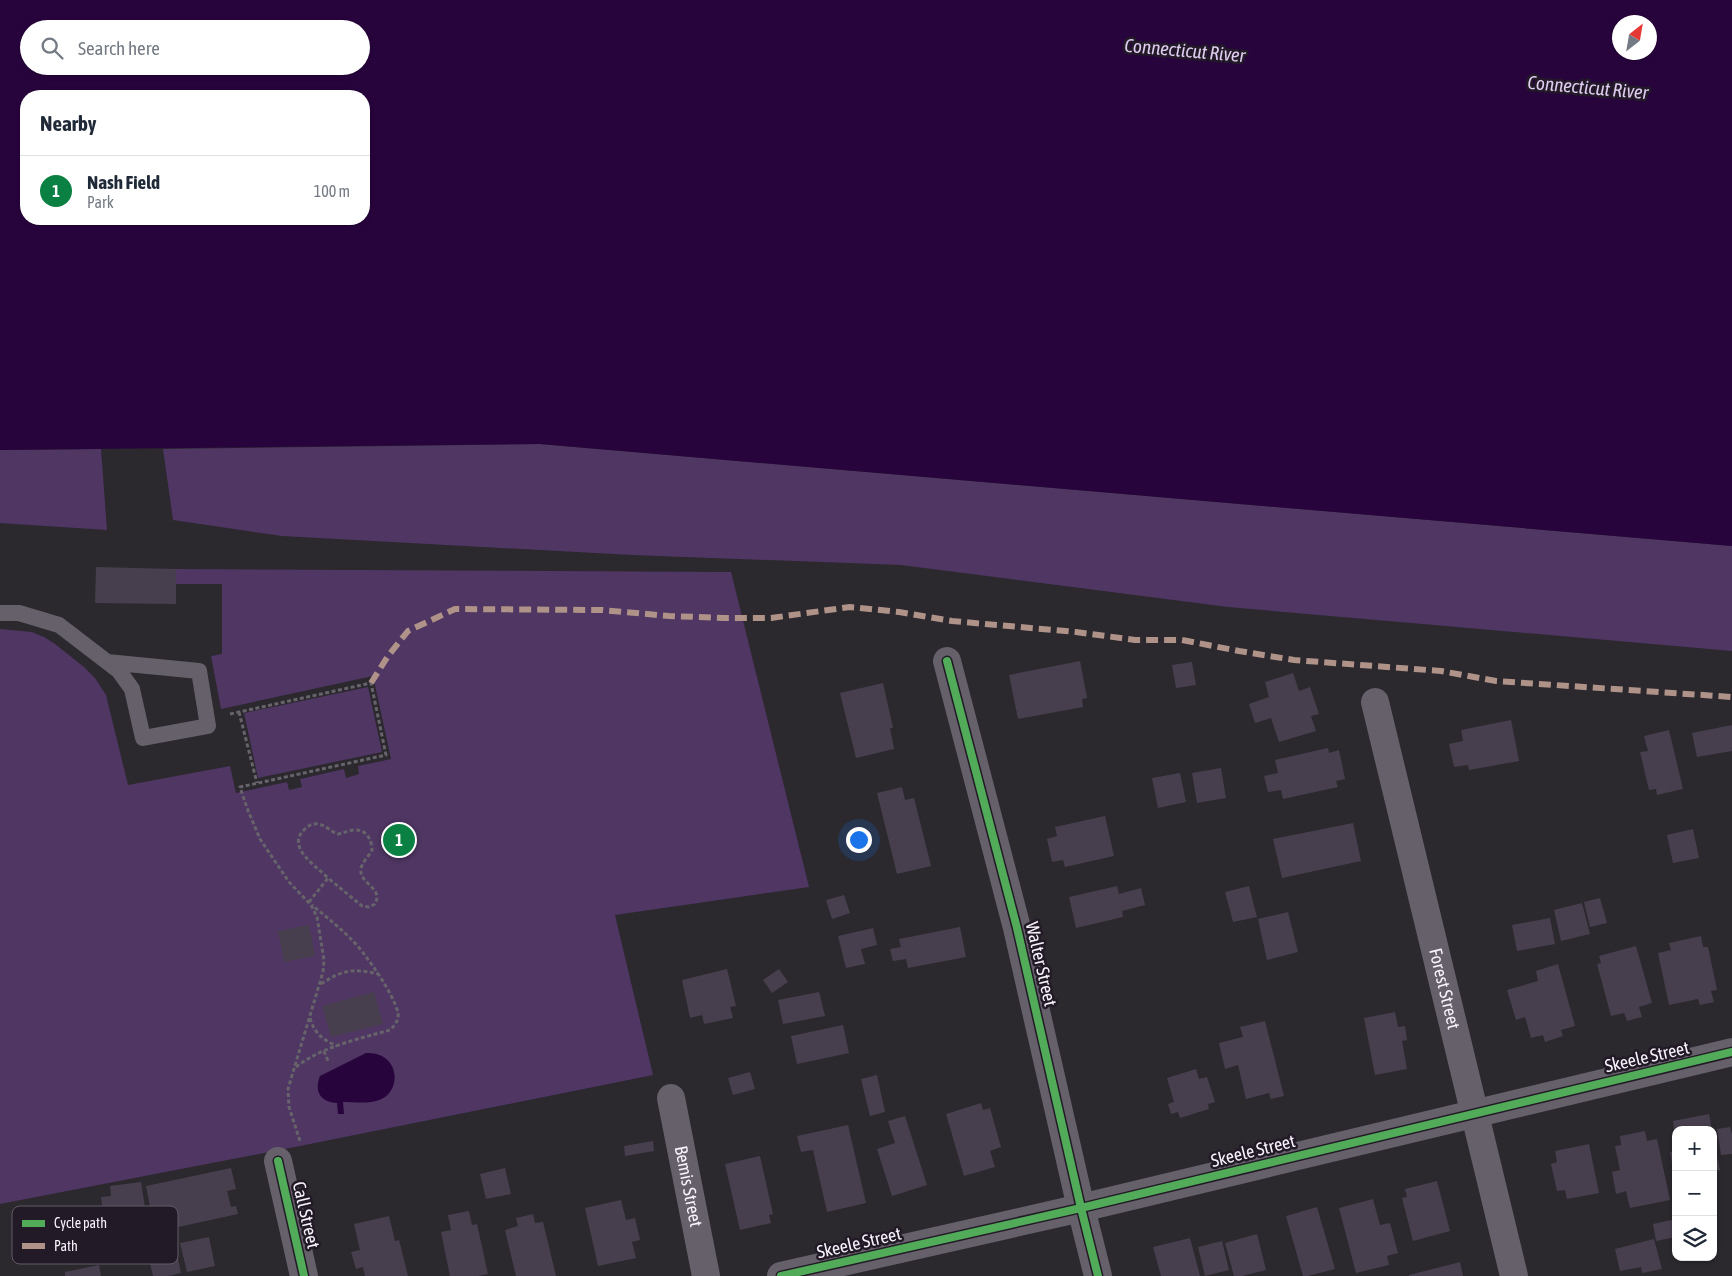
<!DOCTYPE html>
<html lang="en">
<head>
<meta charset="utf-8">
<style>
	:root { --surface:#fff; --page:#f6f6f7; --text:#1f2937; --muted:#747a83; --line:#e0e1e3; --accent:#0b8043 }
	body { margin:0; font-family:"Asap Condensed",sans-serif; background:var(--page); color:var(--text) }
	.controls { position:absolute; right:15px; bottom:15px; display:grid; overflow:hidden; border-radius:10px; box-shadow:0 1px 4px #0004 }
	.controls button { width:45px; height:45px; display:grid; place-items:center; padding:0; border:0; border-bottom:1px solid var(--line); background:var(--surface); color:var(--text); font:25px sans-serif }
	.compass { position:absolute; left:1612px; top:15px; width:45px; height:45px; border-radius:50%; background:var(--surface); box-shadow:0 1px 4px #0004; rotate:31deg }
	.you { position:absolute; left:858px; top:839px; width:18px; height:18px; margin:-12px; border:4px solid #fff; border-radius:50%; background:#1a73e8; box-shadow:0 0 0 8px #1a73e833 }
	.badge { display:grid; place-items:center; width:32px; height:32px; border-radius:50%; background:var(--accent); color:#fff; font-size:16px; font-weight:700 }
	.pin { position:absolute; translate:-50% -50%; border:2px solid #fff; box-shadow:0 1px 5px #0006 }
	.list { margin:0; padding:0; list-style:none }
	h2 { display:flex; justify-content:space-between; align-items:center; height:65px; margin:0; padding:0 20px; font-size:21px }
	h2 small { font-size:16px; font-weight:400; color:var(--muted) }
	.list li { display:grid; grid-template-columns:32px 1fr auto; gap:15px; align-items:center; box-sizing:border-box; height:70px; padding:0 20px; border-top:1px solid var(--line) }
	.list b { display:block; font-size:19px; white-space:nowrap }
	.list p { margin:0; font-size:16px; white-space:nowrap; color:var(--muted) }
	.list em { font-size:16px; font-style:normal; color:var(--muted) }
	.icon { flex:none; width:28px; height:28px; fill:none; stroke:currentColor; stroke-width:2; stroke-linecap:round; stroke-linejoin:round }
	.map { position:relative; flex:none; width:1732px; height:1276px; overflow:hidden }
	.search { position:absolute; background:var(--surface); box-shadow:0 1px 4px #0004; left:20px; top:20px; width:350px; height:55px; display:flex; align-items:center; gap:12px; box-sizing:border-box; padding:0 18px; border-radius:28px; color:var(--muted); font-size:19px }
	.panel { position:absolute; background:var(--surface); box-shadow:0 1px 4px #0004; left:20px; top:90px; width:350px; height:135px; border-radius:20px }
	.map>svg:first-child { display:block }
	.green { fill:#4f3663 }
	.water { fill:#28043d; fill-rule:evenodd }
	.building { fill:#483f4e }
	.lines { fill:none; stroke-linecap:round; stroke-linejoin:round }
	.path { stroke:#66636a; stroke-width:3; stroke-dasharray:4 2.5; stroke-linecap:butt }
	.lane { stroke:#65606a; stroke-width:16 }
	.street { stroke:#65606a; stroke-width:28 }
	.quiet { stroke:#af9288; stroke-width:6; stroke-dasharray:12 6; stroke-linecap:butt }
	.cycleway-casing { stroke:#221b27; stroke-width:11 }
	.cycleway { stroke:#51ab58; stroke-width:8 }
	.labels { text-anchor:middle; stroke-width:5; stroke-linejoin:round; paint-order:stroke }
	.street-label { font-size:18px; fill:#f7f2fb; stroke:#221b27 }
	.water-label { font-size:19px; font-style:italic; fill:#e0ccf2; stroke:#221b27 }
	.key { fill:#221b27; stroke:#625c67; stroke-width:1 }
	.key-label { font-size:14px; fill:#f7f2fb }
</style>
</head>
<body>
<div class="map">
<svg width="1732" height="1276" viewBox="0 0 1732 1276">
	<rect width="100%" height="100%" fill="#2b282e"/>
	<!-- green -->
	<path class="green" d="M 540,444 L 1732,546 L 1732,651 L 1228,607 L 901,565 L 632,555 L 282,536 L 173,520 L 163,449 Z
		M 101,449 L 107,530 L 0,523 L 0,450 Z
		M 176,569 L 731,572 L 809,887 L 615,915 L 653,1075 L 300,1146 L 0,1204 L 0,629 L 32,632 L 44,637 L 55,644 L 84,667 L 95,678 L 106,695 L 128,785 L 230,766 L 236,793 L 287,782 L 289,790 L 302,787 L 300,779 L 344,769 L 346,778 L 359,774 L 358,766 L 391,759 L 373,676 L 221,709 L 211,656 L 222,654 L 222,584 L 176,584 Z
		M 368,687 L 382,752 L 258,778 L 244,713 Z"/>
	<!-- water -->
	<path class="water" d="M 0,0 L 1732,0 L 1732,546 L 540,444 L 0,450 ZM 1620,22 L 1650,22 L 1650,52 L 1620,52 ZM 29,29 L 361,29 L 361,66 L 29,66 ZM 26,96 L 364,96 L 364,219 L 26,219 Z
		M 366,1053 C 373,1053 380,1054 385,1058 C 400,1069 397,1094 379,1100 C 369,1104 354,1102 343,1102 L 344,1114 L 338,1114 L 337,1103 C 320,1102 314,1091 320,1076 Z"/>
	<!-- building -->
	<path class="building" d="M 96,567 L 176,569 L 176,604 L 95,603 Z
		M 1080,661 L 1087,698 L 1082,699 L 1083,707 L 1018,719 L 1009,675 Z
		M 1192,662 L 1196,685 L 1176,688 L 1172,665 Z
		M 1293,673 L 1299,691 L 1310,687 L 1319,714 L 1311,716 L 1316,731 L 1279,742 L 1271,718 L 1255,723 L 1249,704 L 1269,697 L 1265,682 Z
		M 883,683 L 893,728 L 890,728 L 894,749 L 856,758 L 840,693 Z
		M 1511,720 L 1519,761 L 1469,770 L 1468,765 L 1454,767 L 1449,744 L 1463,741 L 1461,730 Z
		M 1732,725 L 1732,751 L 1697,757 L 1692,733 Z
		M 1669,730 L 1683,789 L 1657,795 L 1656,789 L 1649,790 L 1640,752 L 1648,751 L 1644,736 Z
		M 1328,748 L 1329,753 L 1339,750 L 1345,779 L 1336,781 L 1338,787 L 1283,799 L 1281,790 L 1268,792 L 1264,776 L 1278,773 L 1275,760 Z
		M 1221,768 L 1226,798 L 1197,803 L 1192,773 Z
		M 1180,773 L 1186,802 L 1158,808 L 1152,778 Z
		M 902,787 L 905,800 L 914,798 L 931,866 L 897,874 L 877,793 Z
		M 1105,816 L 1114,856 L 1065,867 L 1063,860 L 1052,862 L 1047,839 L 1057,836 L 1055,827 Z
		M 1353,823 L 1361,861 L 1282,878 L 1273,839 Z
		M 1693,829 L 1699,858 L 1673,863 L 1667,835 Z
		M 1117,886 L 1119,894 L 1141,888 L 1145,905 L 1122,911 L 1123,917 L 1076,928 L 1069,897 Z
		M 1249,886 L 1257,917 L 1233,922 L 1225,892 Z
		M 844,895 L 850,913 L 832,919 L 826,900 Z
		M 1600,898 L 1607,923 L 1590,927 L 1584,902 Z
		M 1582,903 L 1590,934 L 1561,941 L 1554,910 Z
		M 1288,912 L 1298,952 L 1267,960 L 1258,919 Z
		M 1550,918 L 1555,944 L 1517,951 L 1512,925 Z
		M 309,925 L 315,956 L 284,962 L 278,931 Z
		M 960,927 L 966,957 L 908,968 L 906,959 L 893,961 L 890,949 L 901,947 L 899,939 Z
		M 873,928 L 877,945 L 861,949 L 865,964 L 846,968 L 838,936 Z
		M 1701,936 L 1703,947 L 1708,947 L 1717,990 L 1711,991 L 1714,1002 L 1700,1005 L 1698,999 L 1669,1005 L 1658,953 L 1671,950 L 1669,943 Z
		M 1636,946 L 1652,1003 L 1639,1007 L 1642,1017 L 1627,1021 L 1624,1013 L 1611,1016 L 1597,964 L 1601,963 L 1599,956 Z
		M 1558,964 L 1575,1026 L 1561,1030 L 1563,1036 L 1545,1042 L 1543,1035 L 1531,1038 L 1525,1017 L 1516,1020 L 1507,990 L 1538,981 L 1536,971 Z
		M 727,969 L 736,1006 L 730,1007 L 733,1018 L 704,1024 L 702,1015 L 690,1018 L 682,980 Z
		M 779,969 L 788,982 L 772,993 L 763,980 Z
		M 374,992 L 383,1024 L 331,1037 L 322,1006 Z
		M 819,992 L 825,1016 L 783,1024 L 778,1000 Z
		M 1395,1012 L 1398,1027 L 1405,1026 L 1407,1040 L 1402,1041 L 1407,1069 L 1375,1075 L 1364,1018 Z
		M 1265,1021 L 1284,1096 L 1271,1099 L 1269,1093 L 1246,1099 L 1238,1065 L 1225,1069 L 1219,1043 L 1243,1037 L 1240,1027 Z
		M 843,1025 L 849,1053 L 797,1064 L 791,1036 Z
		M 1196,1069 L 1199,1079 L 1207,1077 L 1215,1102 L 1208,1104 L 1209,1109 L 1180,1118 L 1178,1112 L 1171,1114 L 1168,1104 L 1174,1102 L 1167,1078 Z
		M 750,1072 L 755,1089 L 733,1095 L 728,1078 Z
		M 877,1075 L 885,1112 L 870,1116 L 861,1079 Z
		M 981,1103 L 983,1110 L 990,1108 L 1001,1147 L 990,1151 L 995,1167 L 964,1176 L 946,1114 Z
		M 1709,1114 L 1712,1130 L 1674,1130 L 1673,1121 Z
		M 905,1116 L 927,1185 L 892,1196 L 877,1149 L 895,1143 L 888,1121 Z
		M 848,1125 L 866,1203 L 827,1212 L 813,1150 L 801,1152 L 797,1136 Z
		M 1730,1127 L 1732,1134 L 1732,1154 L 1721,1155 L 1717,1129 Z
		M 1645,1131 L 1647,1141 L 1657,1139 L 1670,1200 L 1630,1208 L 1626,1191 L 1616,1194 L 1612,1172 L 1620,1170 L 1615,1146 L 1621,1145 L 1620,1136 Z
		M 1713,1139 L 1720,1170 L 1713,1172 Z
		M 653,1141 L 654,1151 L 625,1156 L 624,1146 Z
		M 1589,1144 L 1599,1193 L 1567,1199 L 1565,1190 L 1557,1191 L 1551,1164 L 1557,1162 L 1555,1151 Z
		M 1676,1151 L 1676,1175 L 1674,1175 L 1670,1152 Z
		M 760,1156 L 773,1214 L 769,1215 L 771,1223 L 740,1230 L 725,1164 Z
		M 231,1168 L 236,1189 L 227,1191 L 231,1207 L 236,1206 L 238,1214 L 155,1232 L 146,1186 Z
		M 505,1168 L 511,1194 L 486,1199 L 480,1174 Z
		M 1437,1181 L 1450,1231 L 1413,1241 L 1402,1198 L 1407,1197 L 1405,1189 Z
		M 141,1182 L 146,1214 L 104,1220 L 101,1197 L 111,1196 L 110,1186 Z
		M 1373,1199 L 1380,1225 L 1390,1223 L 1398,1253 L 1387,1256 L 1389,1265 L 1356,1273 L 1339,1208 Z
		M 621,1200 L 626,1220 L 635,1218 L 640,1240 L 632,1242 L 636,1258 L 598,1266 L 585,1208 Z
		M 1317,1207 L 1335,1269 L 1308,1276 L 1303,1276 L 1286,1216 Z
		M 469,1211 L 472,1225 L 477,1224 L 488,1274 L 478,1276 L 450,1276 L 441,1232 L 451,1230 L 448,1215 Z
		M 533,1214 L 535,1223 L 543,1222 L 556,1276 L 516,1276 L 505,1230 L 518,1226 L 516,1218 Z
		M 389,1216 L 395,1241 L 399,1240 L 408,1276 L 365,1276 L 363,1267 L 356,1269 L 351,1252 L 360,1250 L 354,1224 Z
		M 1676,1219 L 1676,1237 L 1656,1241 L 1653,1224 Z
		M 1257,1234 L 1266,1270 L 1242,1276 L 1234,1276 L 1225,1243 Z
		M 209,1237 L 215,1266 L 187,1272 L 180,1243 Z
		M 1190,1238 L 1200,1276 L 1161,1276 L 1153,1247 Z
		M 1654,1239 L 1662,1269 L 1642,1273 L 1641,1267 L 1620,1271 L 1615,1249 Z
		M 1222,1241 L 1229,1270 L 1205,1276 L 1198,1247 Z
		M 175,1244 L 181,1273 L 169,1276 L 153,1276 L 147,1251 Z
		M 1460,1262 L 1463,1276 L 1409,1276 L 1409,1275 Z
		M 99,1265 L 101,1276 L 65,1276 L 65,1272 Z"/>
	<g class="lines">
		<!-- path -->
		<path class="path" d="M 239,712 L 257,783
			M 230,714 L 371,683 L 386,755 L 240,787 L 247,808 L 260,839 L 289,882 L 311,905 L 317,917 L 324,960 L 323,972 L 288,1089 L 289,1107 L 300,1141
			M 309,902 L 328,878 L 362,906 L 369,907 L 375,904 C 384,887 358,884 361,868 C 363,861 369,856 372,850 C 372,840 366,829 355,830 C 349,830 344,833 338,834 C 331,832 326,825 318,824 C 312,823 308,826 304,830 C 286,847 316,866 328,878
			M 321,984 C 342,970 353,968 378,974
			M 310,1018 C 314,1033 323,1040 337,1046
			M 324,1051 L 328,1061
			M 296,1067 C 323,1046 359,1039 390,1030 C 395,1025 399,1020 398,1013 C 394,994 364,951 350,938 C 338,926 325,916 312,905"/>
		<!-- lane -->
		<path class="lane" d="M 0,613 L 19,613 L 59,625 L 119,671 L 132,689 L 143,738 L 208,726 L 199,671 L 107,662"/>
		<!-- street -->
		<g class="street">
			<path d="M 947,661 L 1017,928 L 1081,1208 L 1098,1276"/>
			<path id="s1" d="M 1375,702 L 1514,1276"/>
			<path id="s2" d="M 671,1098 L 706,1276"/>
			<path d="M 278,1161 L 304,1276"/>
			<path d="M 781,1276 L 1081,1208 L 1732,1052"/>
		</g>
		<!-- quiet -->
		<path class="quiet" d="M 371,683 L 388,656 L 408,631 L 455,609 L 602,610 L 669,616 L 724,618 L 771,618 L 850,607 L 899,612 L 952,621 L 1076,632 L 1135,640 L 1182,640 L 1239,651 L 1294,660 L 1441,671 L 1496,681 L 1732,697"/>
		<defs>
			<path id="cycleway" d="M 947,661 L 1017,928 L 1081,1208 L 1098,1276
				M 278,1161 L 304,1276
				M 781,1276 L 1081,1208 L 1732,1052"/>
		</defs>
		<!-- cycleway casing -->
		<use href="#cycleway" class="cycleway-casing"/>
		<!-- cycleway -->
		<use href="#cycleway" class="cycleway"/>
	</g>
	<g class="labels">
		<!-- street labels -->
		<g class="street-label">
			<text transform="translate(1041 964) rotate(77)" y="6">Walter Street</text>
			<text dy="6" stroke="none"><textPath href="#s1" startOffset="295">Forest Street</textPath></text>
			<text transform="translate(1647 1057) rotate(-13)" y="6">Skeele Street</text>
			<text transform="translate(1253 1151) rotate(-14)" y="6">Skeele Street</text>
			<text dy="6" stroke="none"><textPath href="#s2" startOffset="90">Bemis Street</textPath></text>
			<text transform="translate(306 1215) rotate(77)" y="6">Call Street</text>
			<text transform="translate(859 1243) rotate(-13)" y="6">Skeele Street</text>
		</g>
		<!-- water labels -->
		<g class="water-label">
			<text transform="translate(1185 50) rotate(5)" y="7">Connecticut River</text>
			<text transform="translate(1588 87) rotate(5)" y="7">Connecticut River</text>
		</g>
	</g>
	<!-- legend -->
	<rect x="12" y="1206" width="166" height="58" rx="8" class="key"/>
	<rect x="22" y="1220" width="23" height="7" fill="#51ab58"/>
	<rect x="22" y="1243" width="23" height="6" fill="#af9288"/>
	<g class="key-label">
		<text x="54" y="1228">Cycle path</text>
		<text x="54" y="1251">Path</text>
	</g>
</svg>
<div class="controls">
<button>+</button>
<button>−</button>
<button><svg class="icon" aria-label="layers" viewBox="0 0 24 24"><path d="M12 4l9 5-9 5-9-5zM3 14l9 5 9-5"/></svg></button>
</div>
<svg class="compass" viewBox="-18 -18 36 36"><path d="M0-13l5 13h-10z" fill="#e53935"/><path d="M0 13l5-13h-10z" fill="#747a83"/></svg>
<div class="you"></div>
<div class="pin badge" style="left:399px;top:840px">1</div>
<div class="search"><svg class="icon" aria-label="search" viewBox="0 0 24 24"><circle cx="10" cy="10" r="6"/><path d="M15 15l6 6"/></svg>Search here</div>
<section class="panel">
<h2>Nearby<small></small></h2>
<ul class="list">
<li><span class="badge">1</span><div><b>Nash Field</b><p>Park</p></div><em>100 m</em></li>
</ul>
</section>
</div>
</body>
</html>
